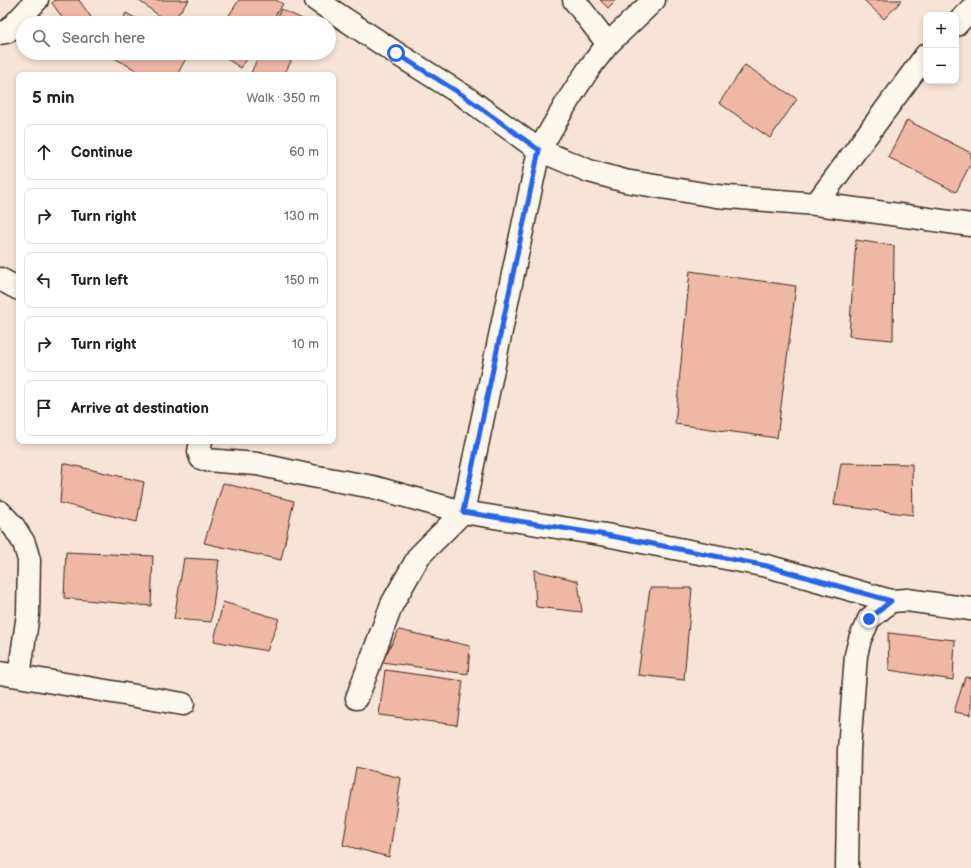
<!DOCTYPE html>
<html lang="en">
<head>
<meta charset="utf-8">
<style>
	:root { --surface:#fff; --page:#f2f2f2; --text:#222; --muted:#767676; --line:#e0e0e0 }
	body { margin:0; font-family:"Balsamiq Sans",sans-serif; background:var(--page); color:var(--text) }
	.controls { position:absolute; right:12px; top:12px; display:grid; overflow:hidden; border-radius:8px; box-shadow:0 2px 6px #0003 }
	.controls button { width:36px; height:36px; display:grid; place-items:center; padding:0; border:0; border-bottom:1px solid var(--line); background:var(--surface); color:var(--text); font:20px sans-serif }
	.stop { position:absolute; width:12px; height:12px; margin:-9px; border:3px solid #2563eb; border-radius:50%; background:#fff }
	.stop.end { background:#2563eb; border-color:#fff; box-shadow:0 1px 4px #0008 }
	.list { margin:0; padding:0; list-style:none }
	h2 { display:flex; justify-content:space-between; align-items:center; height:52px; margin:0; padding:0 16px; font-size:17px }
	h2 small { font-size:13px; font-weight:400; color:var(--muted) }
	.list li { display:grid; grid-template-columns:26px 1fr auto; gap:12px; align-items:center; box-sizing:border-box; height:56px; margin:0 8px 8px; padding:0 8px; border:1px solid var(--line); border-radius:8px }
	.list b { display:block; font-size:15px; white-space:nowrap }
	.list em { font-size:13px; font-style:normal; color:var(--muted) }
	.icon { flex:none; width:22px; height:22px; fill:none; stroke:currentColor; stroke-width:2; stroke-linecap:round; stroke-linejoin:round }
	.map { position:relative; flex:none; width:971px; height:868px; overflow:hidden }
	.search { position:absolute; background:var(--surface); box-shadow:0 2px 6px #0003; left:16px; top:16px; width:320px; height:44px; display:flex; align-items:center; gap:10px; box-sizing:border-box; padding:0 14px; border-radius:22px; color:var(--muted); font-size:15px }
	.panel { position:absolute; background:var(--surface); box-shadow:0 2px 6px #0003; left:16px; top:72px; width:320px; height:372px; border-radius:8px }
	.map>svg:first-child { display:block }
	.building { fill:#efb7a5; stroke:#3b2a1e }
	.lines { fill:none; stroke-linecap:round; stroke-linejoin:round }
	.minor-casing { stroke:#3b2a1e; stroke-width:25 }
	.minor { stroke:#fbf7ec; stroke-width:22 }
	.route { stroke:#2563eb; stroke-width:5 }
</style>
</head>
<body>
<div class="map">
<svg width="971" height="868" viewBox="0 0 971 868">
	<rect width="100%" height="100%" fill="#f7e4d7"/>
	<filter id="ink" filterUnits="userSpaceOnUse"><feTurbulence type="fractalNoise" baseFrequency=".025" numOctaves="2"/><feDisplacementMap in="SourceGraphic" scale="8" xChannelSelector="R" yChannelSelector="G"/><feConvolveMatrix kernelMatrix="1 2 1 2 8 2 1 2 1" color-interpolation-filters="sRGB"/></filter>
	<g filter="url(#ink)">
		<!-- building -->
		<path class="building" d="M 55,0 L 79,0 L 95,23 L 66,23 L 52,3 Z
			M 138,0 L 189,0 L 171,23 L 169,23 Z
			M 239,0 L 276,0 L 283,4 L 270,23 L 224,23 Z
			M 600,0 L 616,0 L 608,8 Z
			M 864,0 L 902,0 L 884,19 Z
			M 281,9 L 309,22 L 309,23 L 275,23 Z
			M 126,13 L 144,23 L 121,23 Z
			M 105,53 L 189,53 L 177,75 L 145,75 Z
			M 218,53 L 251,53 L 241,68 Z
			M 260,53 L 295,53 L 284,75 L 250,75 Z
			M 745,65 L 797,99 L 770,138 L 719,103 Z
			M 907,120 L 971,153 L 971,163 L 956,192 L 888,157 Z
			M 856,240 L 894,246 L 893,340 L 849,336 Z
			M 690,271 L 796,286 L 777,438 L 675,424 Z
			M 63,463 L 144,482 L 137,522 L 60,503 Z
			M 841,463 L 912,464 L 913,515 L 834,505 Z
			M 223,483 L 294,501 L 281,560 L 204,543 Z
			M 66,552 L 153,556 L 151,606 L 64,598 Z
			M 184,558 L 219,560 L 211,622 L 174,619 Z
			M 534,570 L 578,581 L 582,612 L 536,607 Z
			M 650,588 L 692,588 L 684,680 L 638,675 Z
			M 223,602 L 279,619 L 267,651 L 214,641 Z
			M 399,630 L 470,646 L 468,674 L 382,662 Z
			M 888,633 L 955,640 L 953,680 L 889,670 Z
			M 385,670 L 463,681 L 457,725 L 379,715 Z
			M 965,677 L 971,678 L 971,715 L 954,712 Z
			M 356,767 L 401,778 L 389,857 L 343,845 Z"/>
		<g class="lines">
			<defs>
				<path id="minor" d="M 316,0 L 396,53 L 464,96 L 539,150 L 589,171 L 625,181 L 716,196 L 816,204 L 870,211 L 971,225
					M 574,0 L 608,44
					M 956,25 L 971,9
					M 0,33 L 6,32 L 9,30 L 37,0
					M 816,204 L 926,55
					M 0,279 L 19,289
					M 201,441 L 199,452 L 201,458 L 206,460 L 257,464 L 312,476 L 373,487 L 463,512 L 606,535 L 767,566 L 891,601 L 907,600 L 971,609
					M 0,512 L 14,527 L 24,543 L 29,560 L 28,614 L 19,676
					M 0,673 L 183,704
					M 357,698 L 392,604 L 419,556 L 463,512 L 539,150 L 569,99 L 590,67 L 608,44 L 654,0
					M 847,868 L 849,750 L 856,655 L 860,639 L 869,619 L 891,601"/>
			</defs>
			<!-- minor casing -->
			<use href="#minor" class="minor-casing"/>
			<!-- minor -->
			<use href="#minor" class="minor"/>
		</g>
	</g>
	<g class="lines" filter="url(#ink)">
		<!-- route -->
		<path class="route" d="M 396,53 L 464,96 L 539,150 L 463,512 L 606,535 L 767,566 L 891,601 L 869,619"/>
	</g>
</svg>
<div class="controls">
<button>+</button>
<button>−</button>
</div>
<div class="stop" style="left:396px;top:53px"></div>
<div class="stop end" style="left:869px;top:619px"></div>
<div class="search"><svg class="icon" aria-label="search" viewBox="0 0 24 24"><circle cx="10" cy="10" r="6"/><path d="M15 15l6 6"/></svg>Search here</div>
<section class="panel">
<h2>5 min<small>Walk · 350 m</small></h2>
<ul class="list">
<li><svg class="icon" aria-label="ahead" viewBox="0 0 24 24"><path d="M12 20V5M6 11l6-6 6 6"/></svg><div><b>Continue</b></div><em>60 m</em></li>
<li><svg class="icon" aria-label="right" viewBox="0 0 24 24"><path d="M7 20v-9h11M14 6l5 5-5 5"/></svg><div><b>Turn right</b></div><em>130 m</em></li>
<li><svg class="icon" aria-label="left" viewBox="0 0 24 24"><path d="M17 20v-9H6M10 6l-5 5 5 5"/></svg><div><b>Turn left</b></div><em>150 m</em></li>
<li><svg class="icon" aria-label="right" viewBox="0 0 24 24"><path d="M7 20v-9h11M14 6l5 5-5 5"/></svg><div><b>Turn right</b></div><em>10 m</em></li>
<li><svg class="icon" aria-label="arrive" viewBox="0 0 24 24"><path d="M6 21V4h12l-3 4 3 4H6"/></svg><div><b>Arrive at destination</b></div></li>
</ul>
</section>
</div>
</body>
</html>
